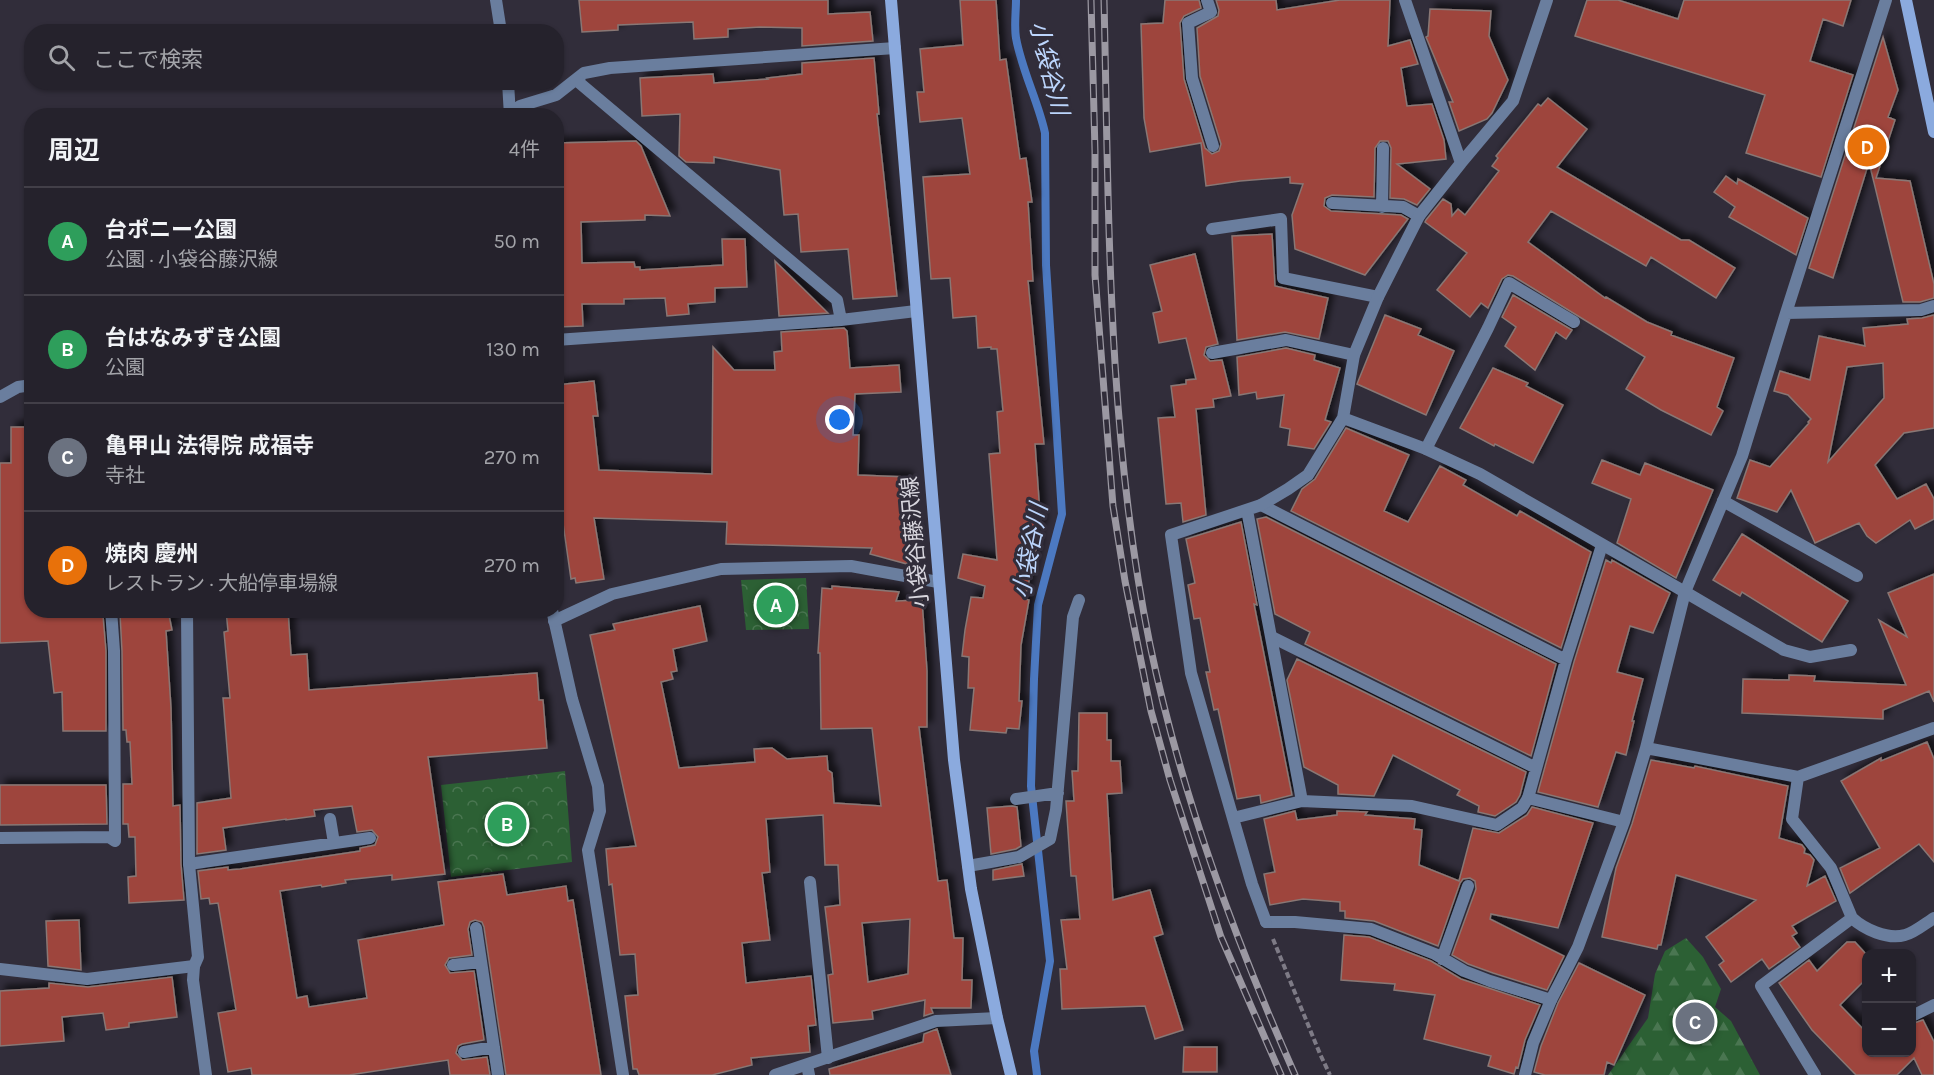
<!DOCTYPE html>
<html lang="ja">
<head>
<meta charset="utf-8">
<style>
	:root { --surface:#25222c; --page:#312f38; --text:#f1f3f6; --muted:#a3a4a9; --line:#423f48; --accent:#baaaf6 }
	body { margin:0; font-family:Karla,"Noto Sans JP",sans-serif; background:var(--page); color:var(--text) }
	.controls { position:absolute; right:18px; bottom:18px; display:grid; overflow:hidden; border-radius:12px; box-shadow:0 2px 4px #0004 }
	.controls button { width:54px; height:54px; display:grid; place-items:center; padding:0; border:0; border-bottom:2px solid var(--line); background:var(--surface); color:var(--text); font:30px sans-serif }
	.you { position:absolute; left:840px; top:420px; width:21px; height:21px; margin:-15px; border:4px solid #fff; border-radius:50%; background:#1a73e8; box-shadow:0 0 0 9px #1a73e833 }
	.badge { display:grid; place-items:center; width:39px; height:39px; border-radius:50%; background:var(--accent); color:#fff; font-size:20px; font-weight:700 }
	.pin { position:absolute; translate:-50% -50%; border:3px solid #fff; box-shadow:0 2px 6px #0006 }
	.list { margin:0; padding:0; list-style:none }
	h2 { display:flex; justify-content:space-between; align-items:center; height:78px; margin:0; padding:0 24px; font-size:26px }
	h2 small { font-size:20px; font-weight:400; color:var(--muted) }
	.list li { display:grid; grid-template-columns:39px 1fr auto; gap:18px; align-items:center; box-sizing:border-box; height:108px; padding:0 24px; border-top:2px solid var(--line) }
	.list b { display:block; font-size:22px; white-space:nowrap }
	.list p { margin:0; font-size:20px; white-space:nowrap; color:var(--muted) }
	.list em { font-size:20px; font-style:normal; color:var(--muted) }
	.icon { flex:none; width:33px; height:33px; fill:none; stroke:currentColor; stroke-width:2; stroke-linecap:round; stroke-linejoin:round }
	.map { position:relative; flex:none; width:1934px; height:1075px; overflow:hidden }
	.search { position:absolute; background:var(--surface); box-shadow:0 2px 4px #0004; left:24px; top:24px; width:540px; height:66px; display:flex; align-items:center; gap:15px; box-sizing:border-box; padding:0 21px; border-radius:24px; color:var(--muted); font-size:22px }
	.panel { position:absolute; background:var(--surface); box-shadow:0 2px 4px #0004; left:24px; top:108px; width:540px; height:510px; border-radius:24px }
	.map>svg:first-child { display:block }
	.forest { fill:url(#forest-firs) }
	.park { fill:url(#park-crowns) }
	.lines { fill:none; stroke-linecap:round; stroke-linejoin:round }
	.stream { stroke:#4c79c1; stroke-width:8 }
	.building { fill:#9e443c; stroke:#897774; stroke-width:1.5; fill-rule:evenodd; filter:url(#shadow) }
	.path { stroke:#7e7b86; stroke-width:4; stroke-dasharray:6 3; stroke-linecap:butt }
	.service { stroke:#6a7e9e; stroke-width:12 }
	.minor { stroke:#6a7e9e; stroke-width:12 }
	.secondary { stroke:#8baade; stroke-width:12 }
	.rail-casing { stroke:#9b98a2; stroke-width:7 }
	.rail { stroke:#312d3a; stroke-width:4.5; stroke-dasharray:14; stroke-linecap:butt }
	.labels { text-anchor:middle; stroke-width:6; stroke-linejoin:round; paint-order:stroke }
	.street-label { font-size:22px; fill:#d8d6de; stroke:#312d3a }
	.water-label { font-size:24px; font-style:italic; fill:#bcd5fc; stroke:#312d3a }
</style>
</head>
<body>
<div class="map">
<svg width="1934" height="1075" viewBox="0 0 1934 1075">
	<defs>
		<pattern id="forest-firs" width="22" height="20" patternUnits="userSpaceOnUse" patternTransform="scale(1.5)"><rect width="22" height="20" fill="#2c6034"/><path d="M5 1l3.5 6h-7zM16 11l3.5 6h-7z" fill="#4a7651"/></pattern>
		<pattern id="park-crowns" width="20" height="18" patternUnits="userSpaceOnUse" patternTransform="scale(1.5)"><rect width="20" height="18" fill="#2c6034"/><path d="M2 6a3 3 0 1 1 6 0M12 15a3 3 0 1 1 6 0" fill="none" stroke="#4a7651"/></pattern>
		<filter id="shadow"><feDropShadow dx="5.5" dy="-5.5" stdDeviation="3" flood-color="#0009"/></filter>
	</defs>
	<rect width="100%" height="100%" fill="#312d3a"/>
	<!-- forest -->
	<path class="forest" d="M 1686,938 L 1703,957 L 1721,989 L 1715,1007 L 1731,1021 L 1760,1075 L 1608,1075 L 1648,1018 L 1655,974 L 1665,951 Z"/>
	<!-- park -->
	<path class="park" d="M 806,578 L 809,629 L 746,630 L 741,580 Z
		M 565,771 L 572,862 L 451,877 L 441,785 Z"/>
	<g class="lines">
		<!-- stream -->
		<path class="stream" d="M 1016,0 C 1016,12 1014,26 1016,38 C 1022,71 1038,101 1045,133 L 1046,265 L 1062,514 L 1038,605 L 1034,679 L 1031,786 L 1050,961 L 1034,1051 L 1037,1075"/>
	</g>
	<!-- building -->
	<path class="building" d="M 579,0 L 828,0 L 828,14 L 870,12 L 873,41 L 802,46 L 802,28 L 760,27 L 728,29 L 728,37 L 694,39 L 693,22 L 618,25 L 618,30 L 582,32 Z
		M 960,0 L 996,0 L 1000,60 L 1006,59 L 1020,159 L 1026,158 L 1032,202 L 1028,202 L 1033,281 L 1028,281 L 1044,444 L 1035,444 L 1041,528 L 1036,528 L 1037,545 L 1025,599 L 1029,600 L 1021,645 L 1019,701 L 1022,701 L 1019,729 L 1007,728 L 1006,733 L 970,730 L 974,688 L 968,688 L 969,657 L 962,656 L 965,630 L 971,597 L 983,598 L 985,586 L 958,578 L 963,554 L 997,560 L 989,454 L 1000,453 L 997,412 L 1003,411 L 997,349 L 991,349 L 991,347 L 978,348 L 976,316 L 953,318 L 950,278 L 931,279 L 923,177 L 970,174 L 962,118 L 920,122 L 917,92 L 924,92 L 920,49 L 963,45 Z
		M 1165,0 L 1199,0 L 1201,8 L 1184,16 L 1180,23 L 1184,79 L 1205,148 L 1212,154 L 1219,151 L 1221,144 L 1200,76 L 1197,28 L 1218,16 L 1219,10 L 1216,0 L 1276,0 L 1277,10 L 1340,0 L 1390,0 L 1388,46 L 1410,40 L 1418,64 L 1401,68 L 1407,106 L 1432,104 L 1444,140 L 1446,159 L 1397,164 L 1430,189 L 1417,205 L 1404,199 L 1390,198 L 1391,148 L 1388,141 L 1380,141 L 1375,148 L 1374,197 L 1332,195 L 1325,198 L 1324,206 L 1331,211 L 1401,215 L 1408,219 L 1365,275 L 1295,249 L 1292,215 L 1303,184 L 1290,183 L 1290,177 L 1240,181 L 1206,186 L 1201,143 L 1150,152 L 1144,118 L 1141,24 L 1163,23 Z
		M 1587,0 L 1618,0 L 1678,19 L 1684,0 L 1851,0 L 1843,26 L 1823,19 L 1810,61 L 1853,75 L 1821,177 L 1746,153 L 1765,95 L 1575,36 Z
		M 1430,9 L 1491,11 L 1489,36 L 1508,80 L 1492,113 L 1487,119 L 1459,131 L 1449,102 L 1453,102 L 1426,37 L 1428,36 Z
		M 1883,37 L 1898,90 L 1888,117 L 1895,120 L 1876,178 L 1910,181 L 1934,284 L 1934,298 L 1920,302 L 1903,302 L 1869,162 L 1833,278 L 1809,268 Z
		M 874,58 L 879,114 L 877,114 L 897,296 L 853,299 L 848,249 L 801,252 L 798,214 L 784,215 L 780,170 L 714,157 L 714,163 L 686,162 L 679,156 L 680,114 L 642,116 L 640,78 L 713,74 L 714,83 L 768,79 L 767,78 L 802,74 L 802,63 Z
		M 1548,98 L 1587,129 L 1557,167 L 1681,240 L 1689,240 L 1735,268 L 1716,298 L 1651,257 L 1646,266 L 1551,211 L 1528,242 L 1605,298 L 1606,297 L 1647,322 L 1672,332 L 1671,335 L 1734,358 L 1717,407 L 1723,411 L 1711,435 L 1661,410 L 1626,389 L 1645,357 L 1513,276 L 1508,275 L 1502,279 L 1488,308 L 1481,303 L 1470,317 L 1437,290 L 1467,253 L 1425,222 L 1426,220 L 1443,199 L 1451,204 L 1452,216 L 1458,209 L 1465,215 L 1499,171 L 1492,166 L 1498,158 L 1496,156 L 1538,104 L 1541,106 Z
		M 636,141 L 641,146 L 670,216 L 645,215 L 645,220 L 581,222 L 582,263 L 634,262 L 635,267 L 640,267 L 640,270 L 723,265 L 722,239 L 745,239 L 747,287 L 715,288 L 715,302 L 688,304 L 689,314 L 667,316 L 665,298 L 624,299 L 624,304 L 582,304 L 583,326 L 556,327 L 556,143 Z
		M 1726,176 L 1737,184 L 1738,179 L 1808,218 L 1796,255 L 1729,217 L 1735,207 L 1714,192 Z
		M 1272,234 L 1275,286 L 1328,298 L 1319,339 L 1285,332 L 1237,340 L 1232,236 Z
		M 1195,254 L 1218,344 L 1206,347 L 1204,355 L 1210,361 L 1222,360 L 1231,396 L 1213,399 L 1214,407 L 1196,409 L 1206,515 L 1183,522 L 1181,503 L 1166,504 L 1158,418 L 1175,417 L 1171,386 L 1186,384 L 1186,380 L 1196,379 L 1186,338 L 1159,343 L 1153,313 L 1162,311 L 1150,265 Z
		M 775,261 L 828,313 L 779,316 Z
		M 1513,295 L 1572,330 L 1566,339 L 1556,332 L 1535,370 L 1505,346 L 1516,327 L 1502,317 Z
		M 1385,315 L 1421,329 L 1418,335 L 1454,351 L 1426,415 L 1357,384 Z
		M 1934,315 L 1934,428 L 1904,433 L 1875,465 L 1897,499 L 1926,484 L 1934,499 L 1934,519 L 1915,529 L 1910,520 L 1876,543 L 1867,536 L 1859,523 L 1815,543 L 1791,490 L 1777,512 L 1737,498 L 1750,460 L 1770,467 L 1809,423 L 1808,422 L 1811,419 L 1788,395 L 1774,391 L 1780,371 L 1810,380 L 1819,336 L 1865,346 L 1863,328 L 1908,324 L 1907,319 L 1922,318 ZM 1883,363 L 1884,398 L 1828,462 L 1847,367 Z
		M 844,328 L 847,331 L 850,368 L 899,365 L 901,392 L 855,394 L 853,435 L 859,435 L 858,475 L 907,477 L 906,527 L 917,530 L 907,564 L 870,554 L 872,548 L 726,544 L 727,522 L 594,518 L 604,579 L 576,583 L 575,578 L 571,579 L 560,502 L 556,503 L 556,385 L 594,381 L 598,416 L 593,416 L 599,470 L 712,474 L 713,347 L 734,370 L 775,370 L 774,352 L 782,351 L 781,332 Z
		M 1286,348 L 1315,355 L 1314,360 L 1340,368 L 1325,420 L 1331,422 L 1314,449 L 1288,445 L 1290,429 L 1280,427 L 1284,395 L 1257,399 L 1256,392 L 1239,395 L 1237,357 Z
		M 1493,368 L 1528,383 L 1526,386 L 1563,405 L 1533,463 L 1495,444 L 1494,446 L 1460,428 Z
		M 11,427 L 32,427 L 32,510 L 28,510 L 32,610 L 99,610 L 100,617 L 103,616 L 106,651 L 106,731 L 63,731 L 62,692 L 54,693 L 48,641 L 0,643 L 0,463 L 11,463 Z
		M 1346,428 L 1409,455 L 1384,511 L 1408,522 L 1440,466 L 1466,480 L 1463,485 L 1517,516 L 1520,511 L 1591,552 L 1561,648 L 1291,511 L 1302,489 L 1315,479 Z
		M 1602,460 L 1640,475 L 1645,463 L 1713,490 L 1676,578 L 1617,543 L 1631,499 L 1592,483 Z
		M 1266,517 L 1556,664 L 1531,756 L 1305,644 L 1310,632 L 1275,614 L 1257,519 Z
		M 1241,522 L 1257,605 L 1254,604 L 1292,795 L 1261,803 L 1260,795 L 1237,799 L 1218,709 L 1214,710 L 1206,672 L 1210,672 L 1200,618 L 1194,619 L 1188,585 L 1195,583 L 1186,539 Z
		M 1742,534 L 1848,601 L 1822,642 L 1742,592 L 1740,596 L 1713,580 Z
		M 1606,560 L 1611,563 L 1612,560 L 1670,593 L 1653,633 L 1630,626 L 1617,672 L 1643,679 L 1632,721 L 1634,721 L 1626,755 L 1616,752 L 1598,807 L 1538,792 L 1574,662 Z
		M 1934,574 L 1934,702 L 1929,691 L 1883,710 L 1883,719 L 1742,713 L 1743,679 L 1789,680 L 1789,675 L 1815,676 L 1814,681 L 1906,685 L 1879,620 L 1907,637 L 1888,593 Z
		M 832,586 L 899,592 L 896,601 L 922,600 L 927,671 L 927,727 L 919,727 L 938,881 L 947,880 L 954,938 L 963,938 L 962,980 L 972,980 L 971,1008 L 931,1008 L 933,1013 L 924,1016 L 925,1000 L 872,1011 L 873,1019 L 833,1023 L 828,975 L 833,974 L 825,907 L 840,905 L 838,865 L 825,865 L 823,815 L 766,819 L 770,872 L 762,873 L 770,940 L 742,943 L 746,983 L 811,976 L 816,1025 L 808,1026 L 810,1052 L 751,1058 L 752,1065 L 712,1075 L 639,1075 L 637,1069 L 633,1069 L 625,996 L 638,995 L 635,954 L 620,955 L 612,884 L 609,885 L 606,849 L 636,846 L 590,635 L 615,630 L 613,624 L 700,606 L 707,641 L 673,649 L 677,671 L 671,672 L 673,679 L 661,682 L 679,768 L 755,762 L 754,749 L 772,748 L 787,759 L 827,756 L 828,770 L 832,773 L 834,803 L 881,806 L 872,728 L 821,729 L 820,653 L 818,653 L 822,588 L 832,589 ZM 910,919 L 908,974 L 868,982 L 862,923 Z
		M 138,610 L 168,610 L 172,630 L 166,631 L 171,708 L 173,806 L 180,805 L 181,864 L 184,900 L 129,903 L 128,877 L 136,876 L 135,837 L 129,837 L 128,824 L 123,824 L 123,784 L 132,784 L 130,742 L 127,742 L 126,730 L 123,730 L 122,651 L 120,614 Z
		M 226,610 L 288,610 L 291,655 L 307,654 L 309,690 L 537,673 L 539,700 L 543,700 L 547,748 L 428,757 L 445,874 L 392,880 L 392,875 L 345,880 L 346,883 L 322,887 L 321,885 L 280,891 L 297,998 L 307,996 L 309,1007 L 367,998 L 358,940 L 444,925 L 438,882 L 503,874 L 507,895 L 566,886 L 568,901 L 573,900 L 601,1075 L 506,1075 L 484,927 L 482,922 L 475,920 L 470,922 L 468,929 L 472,955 L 449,958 L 445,965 L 450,973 L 474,971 L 484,1040 L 462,1044 L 458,1046 L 456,1053 L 462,1060 L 487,1057 L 490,1075 L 450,1075 L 448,1060 L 349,1075 L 252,1075 L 251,1068 L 228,1072 L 218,1013 L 236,1010 L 218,903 L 210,904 L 209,898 L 201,899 L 198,871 L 228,867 L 228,870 L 240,869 L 360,851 L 360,848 L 375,845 L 378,837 L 372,830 L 357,832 L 352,806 L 314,810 L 315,816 L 286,820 L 286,819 L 223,828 L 226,850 L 197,854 L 197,803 L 231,798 L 223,698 L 230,698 L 224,632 L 228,631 Z
		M 1297,659 L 1526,772 L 1520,795 L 1516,802 L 1495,816 L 1478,812 L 1479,806 L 1457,795 L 1460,790 L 1393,755 L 1374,796 L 1338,794 L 1338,785 L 1304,767 L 1287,680 Z
		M 1079,713 L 1107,713 L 1107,740 L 1111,740 L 1111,761 L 1120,761 L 1122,793 L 1107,794 L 1113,900 L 1150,890 L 1163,934 L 1154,937 L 1183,1030 L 1155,1039 L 1145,1006 L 1062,1009 L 1060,969 L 1067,969 L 1061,920 L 1080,919 L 1076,876 L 1071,876 L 1066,801 L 1074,801 L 1072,771 L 1078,771 Z
		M 1927,742 L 1934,759 L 1934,862 L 1919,844 L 1850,893 L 1840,868 L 1880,848 L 1841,781 L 1881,758 L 1881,761 Z
		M 1651,760 L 1694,768 L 1695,766 L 1788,786 L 1779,838 L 1802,845 L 1805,849 L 1804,853 L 1810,855 L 1814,860 L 1807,886 L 1825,876 L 1836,901 L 1792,926 L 1797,933 L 1792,936 L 1800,947 L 1769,969 L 1762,959 L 1731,982 L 1719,965 L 1724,961 L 1706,937 L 1756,900 L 1676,875 L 1661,945 L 1658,945 L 1657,949 L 1602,937 L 1616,868 L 1632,824 Z
		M 0,785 L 106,785 L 107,824 L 0,825 Z
		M 1012,806 L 1017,807 L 1021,846 L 1016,849 L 991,854 L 987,808 Z
		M 1532,807 L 1593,823 L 1558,928 L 1491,914 L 1490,919 L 1564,956 L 1547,990 L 1493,973 L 1468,964 L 1452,955 L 1476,889 L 1475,881 L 1470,878 L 1463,879 L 1460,883 L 1438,946 L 1374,921 L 1345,918 L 1345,911 L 1340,911 L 1340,902 L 1303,899 L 1270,905 L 1264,874 L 1275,872 L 1264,819 L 1295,811 L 1297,820 L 1337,815 L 1337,811 L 1367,812 L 1365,815 L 1415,819 L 1414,829 L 1422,830 L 1419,865 L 1459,881 L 1473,828 L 1499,833 L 1527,815 Z
		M 1022,864 L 1024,876 L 993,880 L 993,870 Z
		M 79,920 L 81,970 L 48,966 L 46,921 Z
		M 1344,935 L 1369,937 L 1431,961 L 1461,979 L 1540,1005 L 1525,1040 L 1518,1068 L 1516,1067 L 1514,1074 L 1488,1066 L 1491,1056 L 1424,1039 L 1435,995 L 1394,990 L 1395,984 L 1341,980 Z
		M 1847,942 L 1855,942 L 1866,954 L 1866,979 L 1840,1005 L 1866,1032 L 1866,1053 L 1911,1053 L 1911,1024 L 1923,1020 L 1934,1042 L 1934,1075 L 1922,1075 L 1914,1058 L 1897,1075 L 1856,1075 L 1812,1030 L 1779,983 L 1809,960 L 1817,971 Z
		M 1579,963 L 1645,995 L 1614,1065 L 1607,1062 L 1604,1075 L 1545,1075 L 1534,1072 L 1541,1046 L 1558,1003 Z
		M 172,977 L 177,1017 L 129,1023 L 129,1027 L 106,1030 L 103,1013 L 62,1017 L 64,1041 L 0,1046 L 0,991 L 49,988 L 49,983 L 88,987 Z
		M 937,1029 L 951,1075 L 830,1075 L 829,1069 L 923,1042 L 924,1034 Z
		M 1184,1047 L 1217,1047 L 1217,1072 L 1183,1072 Z"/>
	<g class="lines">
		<!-- path -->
		<path class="path" d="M 1273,939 L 1320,1054 L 1330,1075"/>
		<!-- service -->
		<path class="service" d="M 496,0 L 501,32
			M 1207,0 L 1211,12 L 1188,23 L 1192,78 L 1213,146
			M 508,82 L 510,116
			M 510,115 L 520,106 L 556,95 L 584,73 L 610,68 L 895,48
			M 1332,203 L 1403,207 L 1419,216
			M 1382,207 L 1383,148
			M 1212,229 L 1281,219 L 1283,278 L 1378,297
			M 1212,353 L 1286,340 L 1354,355
			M 1426,449 L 1488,328 L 1509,283 L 1574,322
			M 1723,501 L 1857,576
			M 1261,505 L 1566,660
			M 1685,592 L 1784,650 L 1810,657 L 1851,650
			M 552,610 L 572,699 L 598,786 L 600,811 L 588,850 L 623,1075
			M 1272,637 L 1536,768
			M 1528,798 L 1566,660 L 1602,545
			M 1016,799 L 1058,793
			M 330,819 L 334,843
			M 0,838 L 109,837 L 115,841 L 114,651 L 111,610
			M 189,864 L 370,838
			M 968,866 L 1019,857 L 1050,839 L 1056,810 L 1073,617 L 1079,600
			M 810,882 L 828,1058
			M 1266,922 L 1295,922 L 1371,929 L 1435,954 L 1464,971 L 1490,981 L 1551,1000
			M 476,928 L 498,1075
			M 1442,959 L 1468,886
			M 453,965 L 481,962
			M 0,969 L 87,979 L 194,966
			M 1912,1016 L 1934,1005
			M 464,1052 L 494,1047
			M 807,1065 L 809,1075"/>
		<!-- minor -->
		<path class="minor" d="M 576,80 L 837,300 L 841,320
			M 1461,163 L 1513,101 L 1547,0
			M 1786,313 L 1921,310 L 1934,306
			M 556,340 L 841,320 L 916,311
			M 0,397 L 18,387 L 32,385
			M 1343,418 L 1426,449 L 1480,474 L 1685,592
			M 1247,510 L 1302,801
			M 187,610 L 189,864 L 198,957 L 194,966 L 193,980 L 206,1075
			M 554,621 L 612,594 L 721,569 L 851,566 L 938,582
			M 1646,748 L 1798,777
			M 1233,818 L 1302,801 L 1412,806 L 1497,825 L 1522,808 L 1528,798 L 1624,822
			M 1852,918 C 1864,929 1887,940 1905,935 C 1914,933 1926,923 1934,918
			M 1266,922 L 1252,884 L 1191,673 L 1171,535 L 1261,505 L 1288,489 L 1308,475 L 1343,418 L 1354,355 L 1378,297 L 1419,216 L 1461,163 L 1405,0
			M 775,1075 L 936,1021 L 997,1018
			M 1525,1075 L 1533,1043 L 1551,1000 L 1578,947 L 1624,822 L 1646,748 L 1685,592 L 1742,456 L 1786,313 L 1886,0
			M 1815,1075 L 1761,986 L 1852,918 L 1831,868 L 1792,819 L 1798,777 L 1934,728"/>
		<!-- secondary -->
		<path class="secondary" d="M 891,0 L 954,760 L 971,889 L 997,1018 L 1011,1075
			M 1906,0 L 1934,132"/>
		<defs>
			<path id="rail" d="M 1091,0 L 1095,151 L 1095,275 L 1113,506 L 1125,581 L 1151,711 L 1170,780 L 1221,937 L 1281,1075
				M 1104,0 C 1109,215 1107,433 1150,645 C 1181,794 1234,937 1295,1075"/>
		</defs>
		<!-- rail casing -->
		<use href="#rail" class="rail-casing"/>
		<!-- rail -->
		<use href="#rail" class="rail"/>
	</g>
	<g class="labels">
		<!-- street labels -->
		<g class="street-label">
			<text transform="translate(914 542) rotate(-95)" y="8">小袋谷藤沢線</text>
		</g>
		<!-- water labels -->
		<g class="water-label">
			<text transform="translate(1049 68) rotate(76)" y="8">小袋谷川</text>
			<text transform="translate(1030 551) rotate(-79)" y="8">小袋谷川</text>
		</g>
	</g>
</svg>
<div class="controls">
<button>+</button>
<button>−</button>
</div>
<div class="you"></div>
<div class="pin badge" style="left:776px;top:605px;background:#2e9e5b">A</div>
<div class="pin badge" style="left:507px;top:824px;background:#2e9e5b">B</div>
<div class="pin badge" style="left:1695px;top:1022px;background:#6b7280">C</div>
<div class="pin badge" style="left:1867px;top:147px;background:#e8710a">D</div>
<div class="search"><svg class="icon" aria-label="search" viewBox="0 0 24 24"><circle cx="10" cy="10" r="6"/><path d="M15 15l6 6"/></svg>ここで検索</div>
<section class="panel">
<h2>周辺<small>4件</small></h2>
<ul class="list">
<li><span class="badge" style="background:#2e9e5b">A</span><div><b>台ポニー公園</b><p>公園 · 小袋谷藤沢線</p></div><em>50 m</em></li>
<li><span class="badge" style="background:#2e9e5b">B</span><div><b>台はなみずき公園</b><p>公園</p></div><em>130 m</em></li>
<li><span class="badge" style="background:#6b7280">C</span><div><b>亀甲山 法得院 成福寺</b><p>寺社</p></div><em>270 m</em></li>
<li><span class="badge" style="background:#e8710a">D</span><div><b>焼肉 慶州</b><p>レストラン · 大船停車場線</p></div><em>270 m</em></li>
</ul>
</section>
</div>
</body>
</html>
